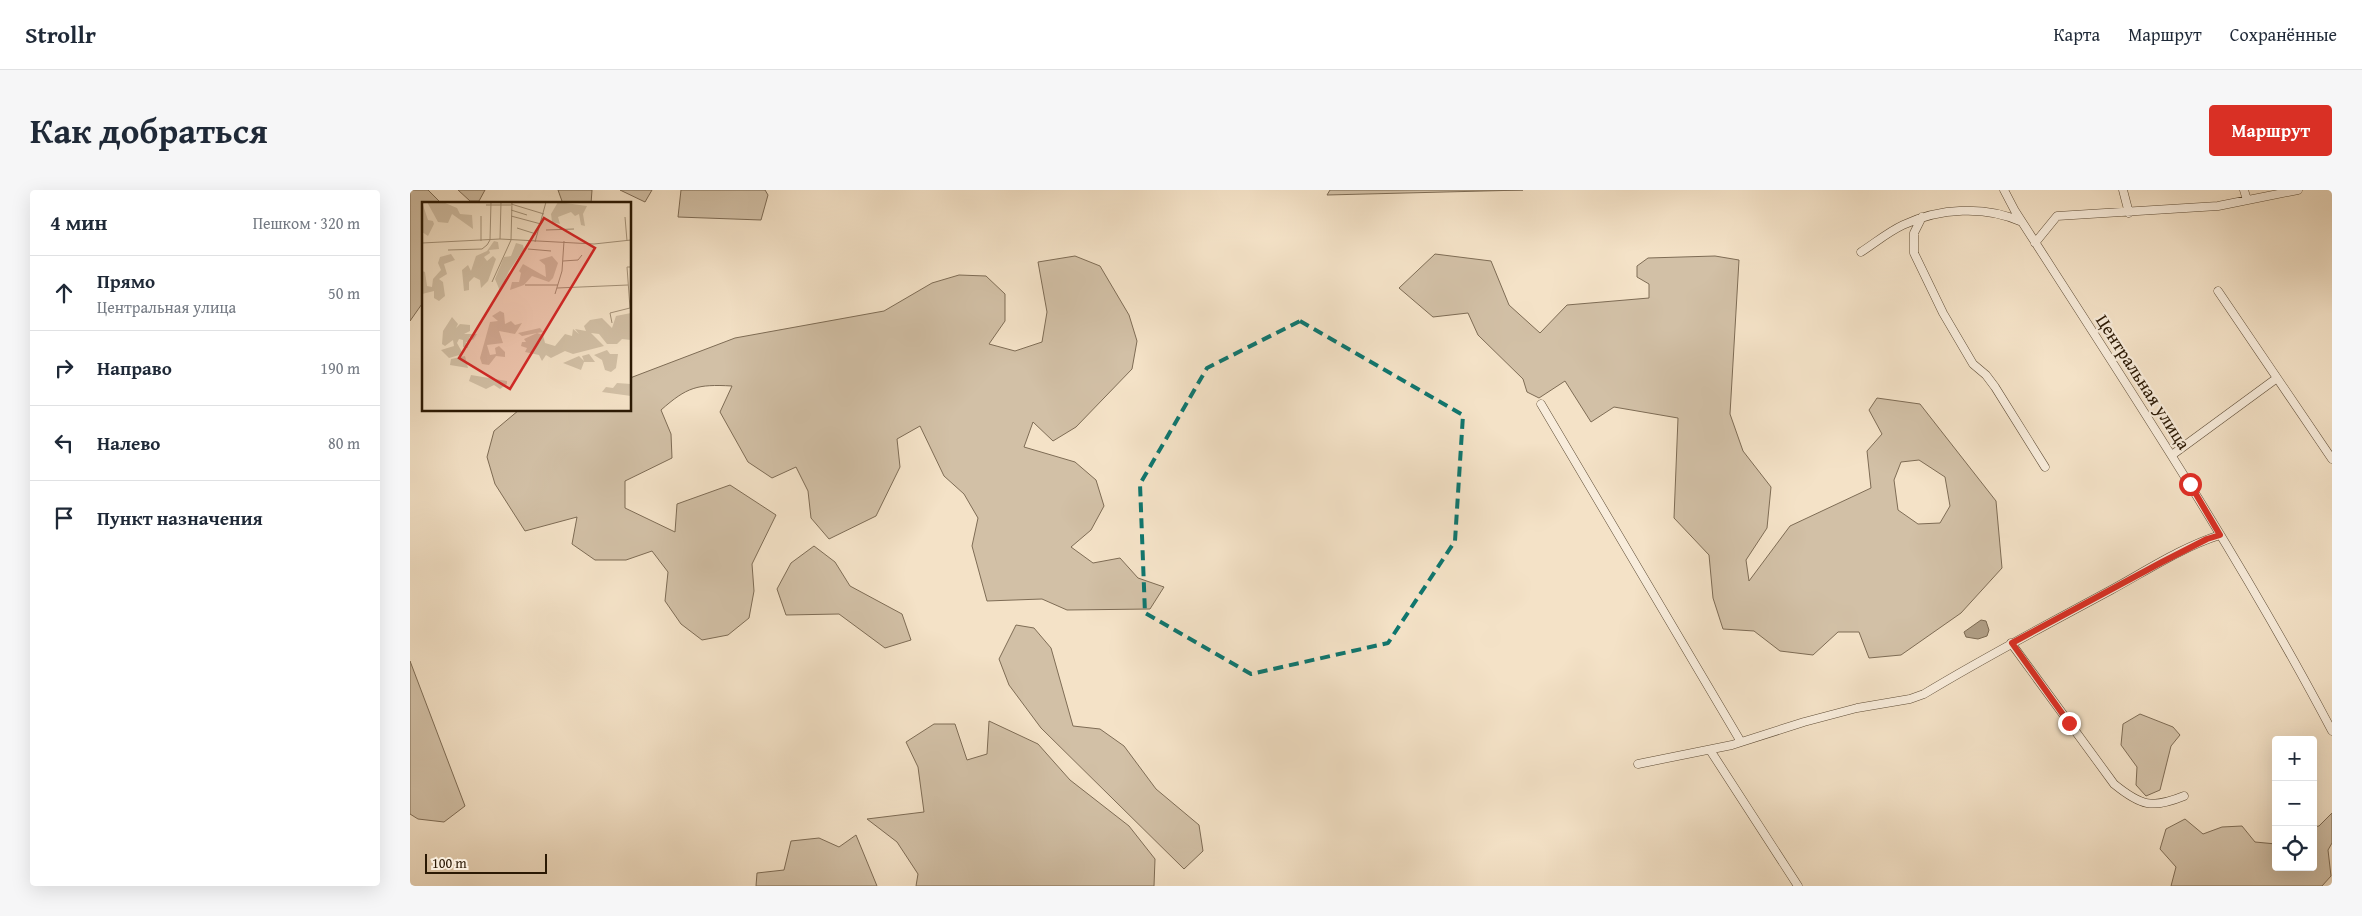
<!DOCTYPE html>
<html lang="ru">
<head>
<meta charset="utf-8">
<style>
	:root { --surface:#fff; --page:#f6f6f7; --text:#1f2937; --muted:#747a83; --line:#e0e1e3; --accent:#d93025 }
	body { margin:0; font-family:"Gentium Book Plus",serif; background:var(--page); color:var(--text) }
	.controls { position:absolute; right:15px; bottom:15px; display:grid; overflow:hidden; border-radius:5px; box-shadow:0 5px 20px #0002 }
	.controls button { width:45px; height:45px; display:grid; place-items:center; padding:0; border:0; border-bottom:1px solid var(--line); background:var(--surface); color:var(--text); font:25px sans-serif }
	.scale { position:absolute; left:15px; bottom:12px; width:122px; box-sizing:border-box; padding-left:5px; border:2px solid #2b1904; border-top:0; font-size:14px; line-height:18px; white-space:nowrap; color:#2b1904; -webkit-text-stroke:4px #f8ecdb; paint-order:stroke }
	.stop { position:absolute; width:15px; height:15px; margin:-11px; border:4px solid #d93025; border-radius:50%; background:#fff }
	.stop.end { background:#d93025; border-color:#fff; box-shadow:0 1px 5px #0008 }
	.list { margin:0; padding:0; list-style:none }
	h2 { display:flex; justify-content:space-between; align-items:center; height:65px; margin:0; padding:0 20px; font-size:21px }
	h2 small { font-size:16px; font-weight:400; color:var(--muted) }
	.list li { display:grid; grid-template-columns:32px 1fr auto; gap:15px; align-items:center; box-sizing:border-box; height:75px; padding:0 20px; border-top:1px solid var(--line) }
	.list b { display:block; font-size:19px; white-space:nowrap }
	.list p { margin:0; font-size:16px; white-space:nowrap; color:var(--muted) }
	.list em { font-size:16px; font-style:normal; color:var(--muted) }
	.icon { flex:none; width:28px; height:28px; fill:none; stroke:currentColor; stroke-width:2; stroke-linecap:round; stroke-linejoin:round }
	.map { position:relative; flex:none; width:1922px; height:696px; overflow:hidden; border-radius:5px }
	header { display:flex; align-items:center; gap:30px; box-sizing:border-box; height:70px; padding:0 25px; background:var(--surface); border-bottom:1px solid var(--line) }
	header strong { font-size:24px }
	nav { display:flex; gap:28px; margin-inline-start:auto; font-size:18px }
	.intro { display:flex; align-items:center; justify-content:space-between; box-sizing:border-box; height:120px; padding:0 30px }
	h1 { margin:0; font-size:35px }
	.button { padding:12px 22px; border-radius:5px; background:var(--accent); color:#fff; font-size:18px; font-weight:700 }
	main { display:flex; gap:30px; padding:0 30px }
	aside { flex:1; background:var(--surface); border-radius:5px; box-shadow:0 5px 20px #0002 }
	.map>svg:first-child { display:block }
	.green { fill:#d2c0a6; stroke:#7e6c55; fill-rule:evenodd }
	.water { fill:#b09e85; stroke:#7b6951 }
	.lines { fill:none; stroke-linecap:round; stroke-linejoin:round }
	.minor-casing { stroke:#5d4b35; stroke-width:9 }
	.minor { stroke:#f8ecdb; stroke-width:8 }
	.route { stroke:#d93025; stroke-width:6 }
	.marked { fill:none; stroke:#0f766e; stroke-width:4; stroke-dasharray:10 6; stroke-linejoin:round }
	.labels { text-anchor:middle; stroke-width:4.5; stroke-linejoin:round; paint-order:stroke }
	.street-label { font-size:18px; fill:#2b1904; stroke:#f8ecdb }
	.inset-road { fill:none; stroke:#a49279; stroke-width:1 }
	.view { fill:#d62828; fill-opacity:0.15; stroke:#d62828; stroke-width:2.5 }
	.inset-edge { fill:none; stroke:#2b1904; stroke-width:2.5 }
</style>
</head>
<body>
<header>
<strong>Strollr</strong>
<nav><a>Карта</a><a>Маршрут</a><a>Сохранённые</a></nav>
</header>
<div class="intro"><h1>Как добраться</h1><a class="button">Маршрут</a></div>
<main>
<aside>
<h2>4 мин<small>Пешком · 320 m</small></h2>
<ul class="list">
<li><svg class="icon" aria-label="ahead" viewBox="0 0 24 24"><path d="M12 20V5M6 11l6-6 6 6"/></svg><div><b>Прямо</b><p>Центральная улица</p></div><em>50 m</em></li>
<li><svg class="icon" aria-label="right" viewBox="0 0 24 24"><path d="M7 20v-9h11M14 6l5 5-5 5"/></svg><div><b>Направо</b></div><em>190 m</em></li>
<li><svg class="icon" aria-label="left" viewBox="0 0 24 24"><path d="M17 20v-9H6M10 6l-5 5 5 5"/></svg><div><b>Налево</b></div><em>80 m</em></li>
<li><svg class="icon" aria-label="arrive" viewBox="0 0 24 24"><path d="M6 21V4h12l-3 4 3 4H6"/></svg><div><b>Пункт назначения</b></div></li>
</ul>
</aside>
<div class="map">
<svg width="1922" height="696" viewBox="0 0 1922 696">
	<rect width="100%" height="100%" fill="#f4e2c7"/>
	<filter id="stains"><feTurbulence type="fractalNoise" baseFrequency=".004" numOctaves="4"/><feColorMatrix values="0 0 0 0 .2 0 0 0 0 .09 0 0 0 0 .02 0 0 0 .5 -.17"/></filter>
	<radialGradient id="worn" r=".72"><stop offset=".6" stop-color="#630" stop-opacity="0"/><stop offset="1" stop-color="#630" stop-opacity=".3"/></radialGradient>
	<!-- green -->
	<path class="green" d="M 0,0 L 18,0 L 32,14 L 14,14 L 14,111 L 0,131 Z
		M 48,0 L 75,0 L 69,11 L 60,11 Z
		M 148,0 L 182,0 L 181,14 L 153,14 Z
		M 210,0 L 242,0 L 235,12 Z
		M 271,0 L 355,0 L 358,5 L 351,30 L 268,27 Z
		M 920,0 L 1113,0 L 917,5 Z
		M 1025,64 L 1081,71 L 1099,115 L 1130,143 L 1157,115 L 1239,108 L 1239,94 L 1227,87 L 1227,76 L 1238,68 L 1305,66 L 1329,70 L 1320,224 L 1333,261 L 1361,297 L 1357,338 L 1336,370 L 1339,391 L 1380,336 L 1461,298 L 1457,261 L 1472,244 L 1459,220 L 1467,208 L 1510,214 L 1586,311 L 1592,378 L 1551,423 L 1491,465 L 1459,468 L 1449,442 L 1428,442 L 1403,465 L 1370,461 L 1344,441 L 1313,439 L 1303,408 L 1299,365 L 1264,328 L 1268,228 L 1204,217 L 1181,232 L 1155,191 L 1129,208 L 1117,202 L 1113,189 L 1068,145 L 1058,123 L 1023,127 L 989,98 ZM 1509,270 L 1535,287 L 1540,316 L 1530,333 L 1508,334 L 1488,320 L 1484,290 L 1491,272 Z
		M 665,66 L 690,76 L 719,125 L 727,151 L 722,179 L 666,237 L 643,251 L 623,232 L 614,257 L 665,272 L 686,290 L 694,316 L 681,340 L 661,357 L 683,373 L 710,368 L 728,388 L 754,397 L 740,419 L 657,420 L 632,409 L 577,411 L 562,356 L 568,328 L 554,304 L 534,286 L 510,236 L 487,249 L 490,277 L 466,326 L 419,349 L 401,328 L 398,301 L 386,277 L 362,288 L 338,272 L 310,222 L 322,196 C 287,194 277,197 251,220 L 261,244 L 262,268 L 215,291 L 215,318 L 265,342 L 267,314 L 320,295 L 366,325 L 342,374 L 344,401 L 339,428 L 318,445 L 292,450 L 271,434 L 255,411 L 258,382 L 242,361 L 216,370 L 185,370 L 162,354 L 167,327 L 115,341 L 85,294 L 77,267 L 84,241 L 109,220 L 220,220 L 220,188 L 325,148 L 474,121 L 522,93 L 549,85 L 576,86 L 595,104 L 595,131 L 579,154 L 605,161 L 632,152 L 637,122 L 628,72 Z
		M 404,356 L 425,372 L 440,396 L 492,424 L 501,450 L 475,458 L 429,424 L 376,425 L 367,399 L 381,373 Z
		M 606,435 L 624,438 L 641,458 L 663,536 L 690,539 L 714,556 L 746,599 L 789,635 L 793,661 L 774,679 L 631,538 L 599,495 L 589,469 Z
		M 0,471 L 55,616 L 34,632 L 8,629 L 0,624 Z
		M 1730,524 L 1763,537 L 1770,545 L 1761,556 L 1750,600 L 1736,606 L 1726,595 L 1727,577 L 1711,555 L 1713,534 Z
		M 579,531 L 628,554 L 660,590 L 719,636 L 745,669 L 744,696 L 506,696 L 508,684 L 487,652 L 457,629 L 514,622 L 508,577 L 496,552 L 524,534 L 545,534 L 557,570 L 577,564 Z
		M 1922,623 L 1922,653 L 1918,660 L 1921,686 L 1912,696 L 1761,696 L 1766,677 L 1750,659 L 1756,639 L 1775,629 L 1793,644 L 1812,637 L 1832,636 L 1845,652 L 1866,654 L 1866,677 L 1903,677 L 1903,637 L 1909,636 Z
		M 446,645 L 467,696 L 346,696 L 347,683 L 374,680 L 381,651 L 409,648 L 429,657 Z"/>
	<!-- water -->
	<path class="water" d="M 1571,430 L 1576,431 L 1579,440 L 1577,446 L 1568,449 L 1556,447 L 1554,442 Z"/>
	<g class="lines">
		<defs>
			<path id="minor" d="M 1594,0 L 1605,21 C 1715,192 1827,361 1922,541
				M 1713,0 L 1719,23
				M 1834,0 L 1837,10
				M 1512,27 L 1504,43 L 1504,63 L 1533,123 L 1563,174 L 1576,185 L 1585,197 L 1635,277
				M 1625,53 L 1647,26 L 1808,16 L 1888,0
				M 1451,62 C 1465,53 1478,42 1493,35 C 1529,18 1576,15 1612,32
				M 1808,101 L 1922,269
				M 1131,214 L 1331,552
				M 1762,265 L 1867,188
				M 1601,453 L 1704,594 C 1731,616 1742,619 1774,606
				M 1300,560 L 1388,696
				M 1228,574 L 1322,555 L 1394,532 L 1447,518 L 1500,509 L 1514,504 C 1575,467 1638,434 1701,400 C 1736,381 1772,357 1810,345"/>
		</defs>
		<!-- minor casing -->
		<use href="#minor" class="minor-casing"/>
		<!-- minor -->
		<use href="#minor" class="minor"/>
	</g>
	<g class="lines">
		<!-- route -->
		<path class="route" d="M 1659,533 L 1602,453 L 1752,372 L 1797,349 L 1810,345 L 1780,294"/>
	</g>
	<!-- marked area -->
	<path class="marked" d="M 890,131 L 1053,225 L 1045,351 L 978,453 L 841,484 L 735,423 L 730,294 L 797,178 Z"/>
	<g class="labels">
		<!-- street labels -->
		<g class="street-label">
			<text transform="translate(1733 192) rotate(57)" y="6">Центральная улица</text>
		</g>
	</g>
	<!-- overview -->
	<g transform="translate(12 12)">
		<rect width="209" height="209" fill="#f4e2c7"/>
		<path d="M 0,0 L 6,18 L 11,19 L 12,22 L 6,34 L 0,30 ZM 5,0 L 21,0 L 35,6 L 38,12 L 50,13 L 51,27 L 30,12 L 26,21 L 16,20 ZM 136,0 L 165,4 L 161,12 L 163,24 L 159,23 L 157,12 L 153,14 L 149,10 L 136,15 L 138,22 L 130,20 L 129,12 ZM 72,39 L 76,40 L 77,47 L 67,48 L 68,51 L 62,55 L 65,59 L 71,54 L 74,57 L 66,79 L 59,86 L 58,78 L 52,75 L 47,80 L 47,88 L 42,89 L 40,68 L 46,63 L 49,69 L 54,54 L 65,49 ZM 94,41 L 101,43 L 102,47 L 87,69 L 78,89 L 73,77 L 82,55 L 89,54 ZM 29,52 L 33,58 L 22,62 L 25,72 L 17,77 L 21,80 L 23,94 L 17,99 L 12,96 L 12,89 L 0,92 L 0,69 L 3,70 L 5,84 L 10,85 L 11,77 L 19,68 L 16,61 L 18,55 ZM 130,54 L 136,61 L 131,76 L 127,80 L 110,74 L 102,83 L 88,88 L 90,80 L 97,80 L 99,71 L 97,69 L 101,62 L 124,75 L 123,63 L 117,58 ZM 78,109 L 82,111 L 83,122 L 89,119 L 93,123 L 100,121 L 93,132 L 77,129 L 81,141 L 65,143 L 68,153 L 74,152 L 73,146 L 77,144 L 83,150 L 83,155 L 74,154 L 67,163 L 60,162 L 58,156 L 68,120 L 76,119 L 70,114 ZM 209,111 L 209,138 L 200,137 L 195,142 L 185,142 L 177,132 L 169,131 L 182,144 L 151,152 L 143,149 L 129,156 L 124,153 L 120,159 L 117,153 L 103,150 L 105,146 L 99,144 L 100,140 L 104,140 L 102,137 L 115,131 L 100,134 L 96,131 L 118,126 L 121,130 L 115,131 L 121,133 L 123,141 L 133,144 L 143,132 L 150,134 L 151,127 L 157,132 L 153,127 L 164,129 L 162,124 L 168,118 L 180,116 L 190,126 L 194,114 ZM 30,115 L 36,122 L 34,126 L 38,122 L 48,123 L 48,129 L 42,132 L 55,132 L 51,138 L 47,135 L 48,140 L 44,140 L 46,146 L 41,145 L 41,138 L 37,137 L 35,141 L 41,152 L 27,156 L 19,148 L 32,144 L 31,138 L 23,144 L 20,142 L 21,129 ZM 185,148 L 188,152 L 196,152 L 194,166 L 189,170 L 183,168 L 180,158 L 172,153 ZM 167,152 L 173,160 L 162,160 L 159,168 L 141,161 L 157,154 L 162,159 L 160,154 ZM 43,154 L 46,166 L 28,163 L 29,157 ZM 49,173 L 85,179 L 85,182 L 78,187 L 72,183 L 64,187 L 47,179 ZM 195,181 L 209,182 L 209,194 L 180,190 L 184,185 L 191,186 Z" fill="#d2c0a6"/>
		<path class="inset-road" d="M 89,2 L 122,12M 64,3 L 89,3M 89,8 L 105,13M 89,14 L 119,22M 203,15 L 205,39M 95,26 L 114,32M 124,28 L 152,27M 78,37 L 79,0M 59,39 L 59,14M 113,40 L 124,0M 0,41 L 78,37 L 172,42 L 209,38M 106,47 L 129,49M 26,48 L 60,47 L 65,43 L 68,38 L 69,0M 141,59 L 156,58 L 160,53M 70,80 L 89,38 L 90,0M 103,83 L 136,83M 135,86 L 206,83M 133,92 L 140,69 L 142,39M 190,121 L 188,111 L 208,106 L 205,65 L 209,65"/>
		<path class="view" d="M 122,16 L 173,46 L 88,187 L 37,156 Z"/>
		<rect width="209" height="209" class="inset-edge"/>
	</g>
	<rect width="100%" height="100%" filter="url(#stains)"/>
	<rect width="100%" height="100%" fill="url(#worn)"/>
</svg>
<div class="controls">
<button>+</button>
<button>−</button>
<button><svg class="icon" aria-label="locate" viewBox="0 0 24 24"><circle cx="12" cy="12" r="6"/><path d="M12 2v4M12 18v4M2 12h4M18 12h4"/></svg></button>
</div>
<div class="scale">100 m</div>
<div class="stop" style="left:1780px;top:294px"></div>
<div class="stop end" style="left:1659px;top:533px"></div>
</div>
</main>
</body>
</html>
